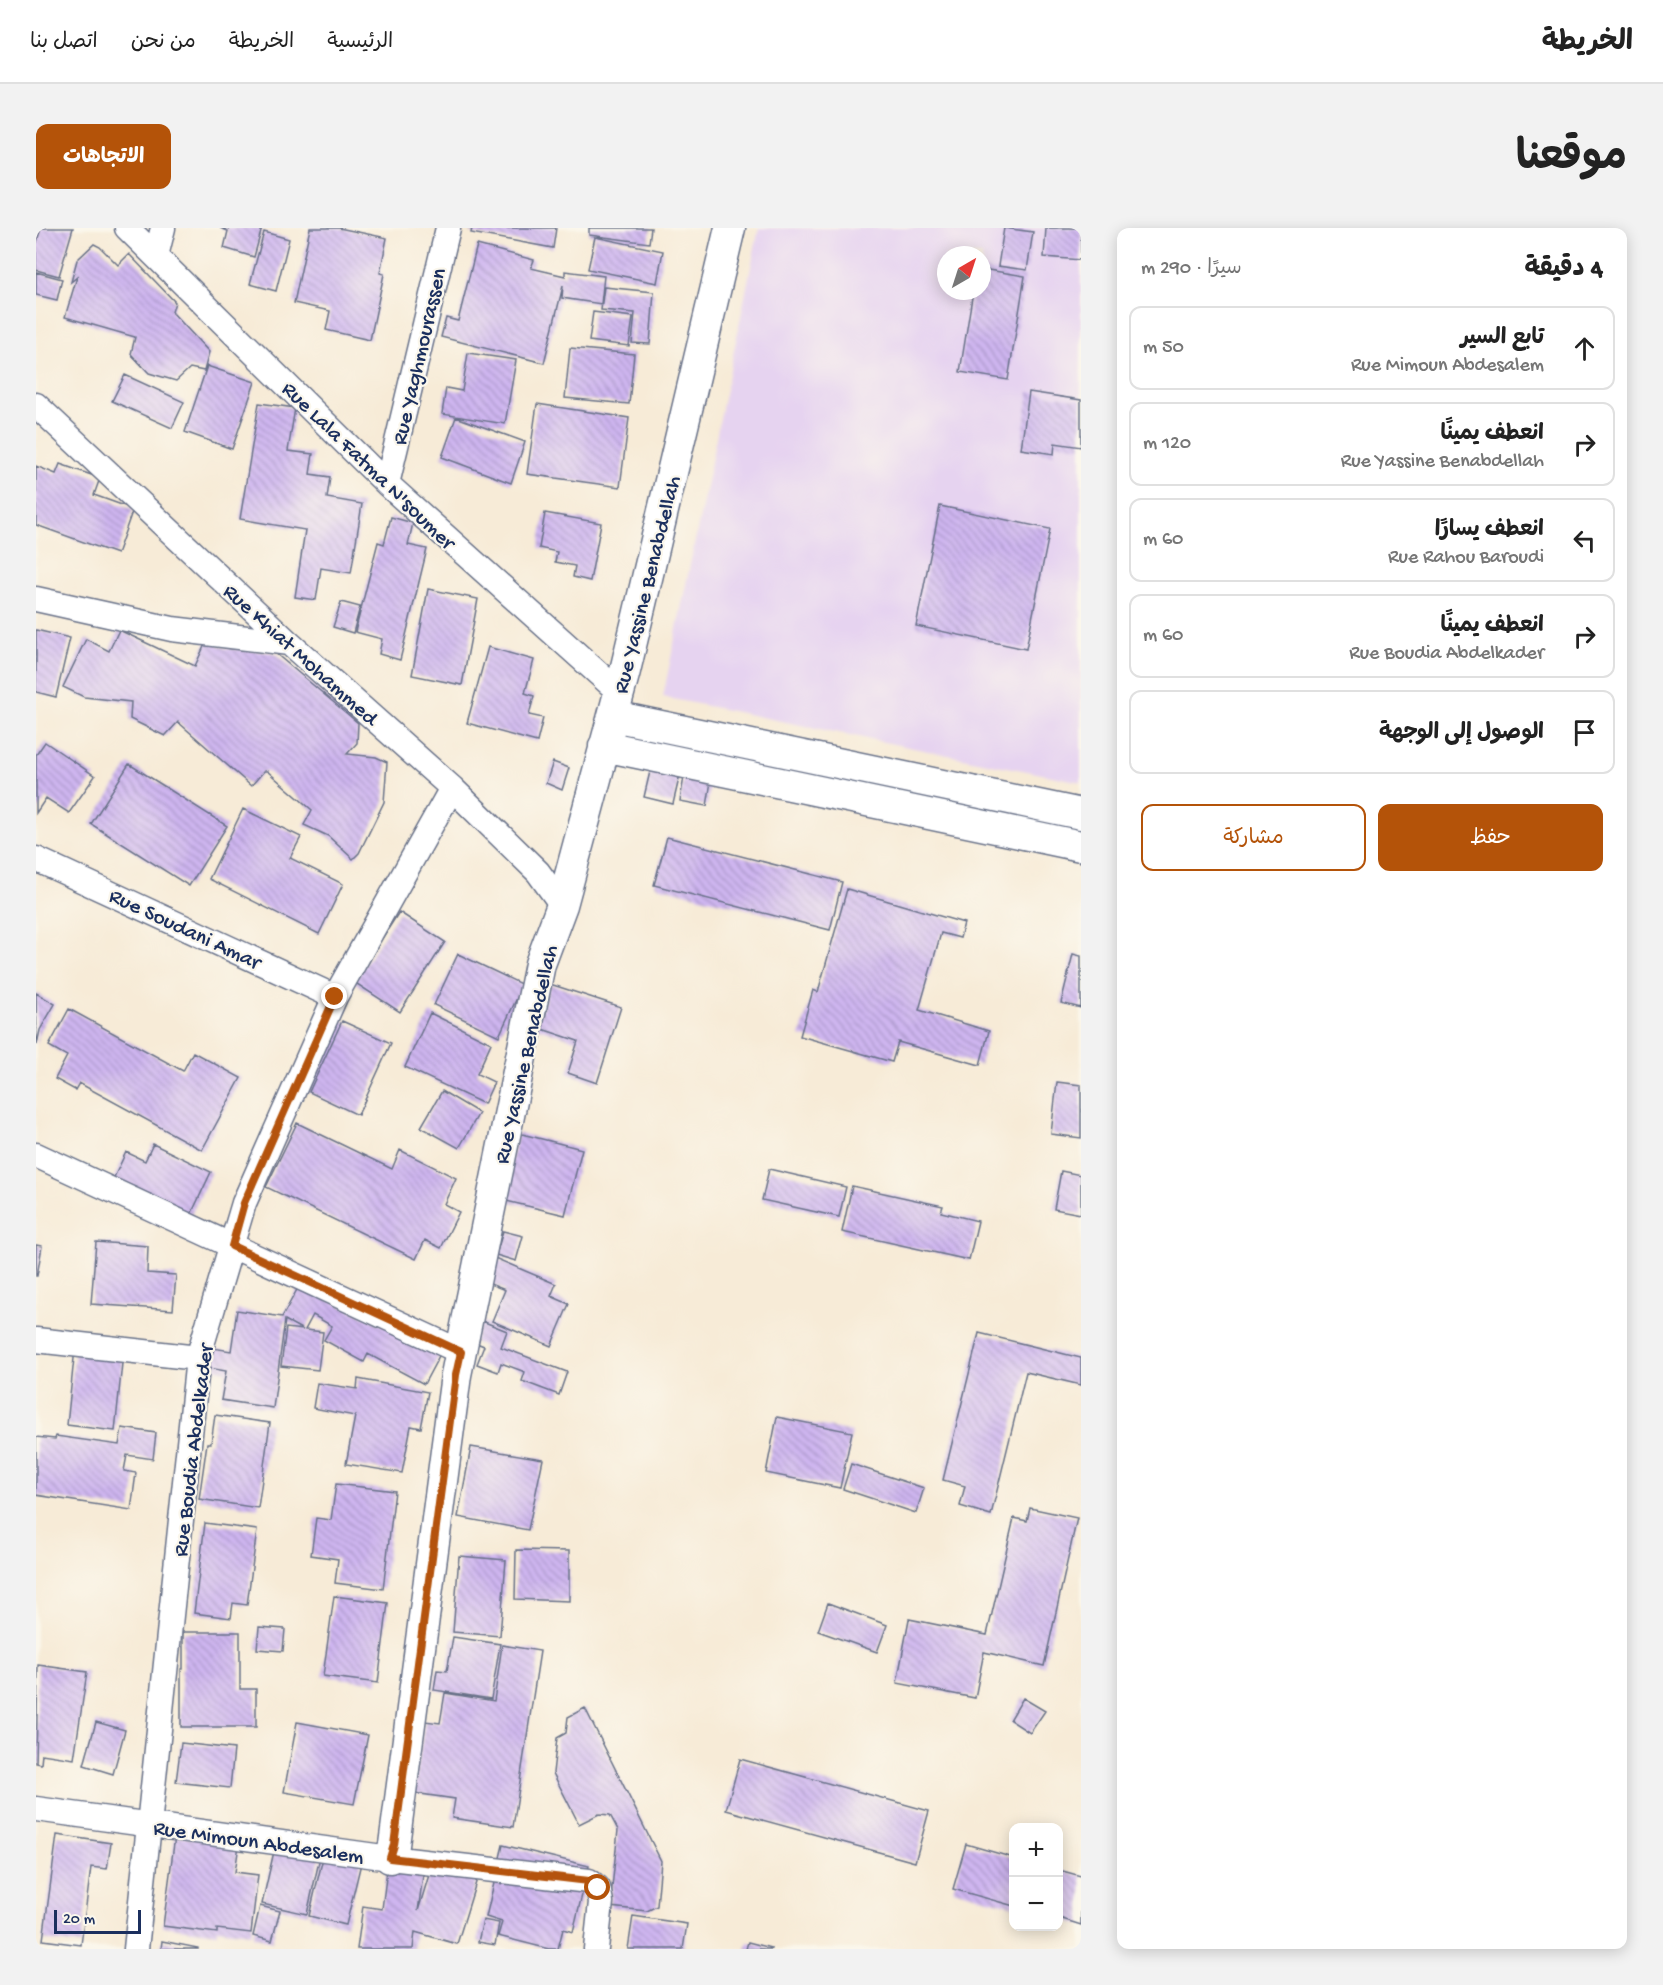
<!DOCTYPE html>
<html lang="ar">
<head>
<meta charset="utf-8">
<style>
	:root { --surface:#fff; --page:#f2f2f2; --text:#222; --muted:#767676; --line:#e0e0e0; --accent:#b45309 }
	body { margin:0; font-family:"Gochi Hand","Playpen Sans Arabic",sans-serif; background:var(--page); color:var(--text); direction:rtl }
	.controls { position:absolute; right:18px; bottom:18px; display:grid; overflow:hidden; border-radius:12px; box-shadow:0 3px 15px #0003 }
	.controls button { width:54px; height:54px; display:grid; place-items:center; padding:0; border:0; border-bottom:2px solid var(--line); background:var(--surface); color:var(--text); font:30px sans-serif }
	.compass { position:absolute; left:901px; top:18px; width:54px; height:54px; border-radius:50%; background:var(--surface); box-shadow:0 3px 15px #0003; rotate:39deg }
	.scale { position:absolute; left:18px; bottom:15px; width:87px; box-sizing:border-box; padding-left:6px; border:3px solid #1b2f5e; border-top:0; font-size:16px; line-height:21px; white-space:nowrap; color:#1b2f5e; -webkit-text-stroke:4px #fbf7ec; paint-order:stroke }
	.stop { position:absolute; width:18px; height:18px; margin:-14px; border:4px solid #b45309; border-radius:50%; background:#fff }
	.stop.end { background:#b45309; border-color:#fff; box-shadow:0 2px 6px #0008 }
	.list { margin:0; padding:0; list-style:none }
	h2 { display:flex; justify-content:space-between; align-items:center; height:78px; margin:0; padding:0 24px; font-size:26px }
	h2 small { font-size:20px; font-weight:400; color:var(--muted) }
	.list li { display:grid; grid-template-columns:39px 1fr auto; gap:18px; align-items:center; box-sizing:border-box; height:84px; margin:0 12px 12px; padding:0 12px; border:2px solid var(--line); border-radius:12px }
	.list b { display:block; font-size:22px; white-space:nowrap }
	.list p { margin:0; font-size:20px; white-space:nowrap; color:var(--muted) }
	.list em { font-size:20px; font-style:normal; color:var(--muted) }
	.actions { display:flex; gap:12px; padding:18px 24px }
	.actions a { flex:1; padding:14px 0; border:2px solid var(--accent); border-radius:12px; text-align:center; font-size:21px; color:var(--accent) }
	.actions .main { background:var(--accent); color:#fff }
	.icon { flex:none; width:33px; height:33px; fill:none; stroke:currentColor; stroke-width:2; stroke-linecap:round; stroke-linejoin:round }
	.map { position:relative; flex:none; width:1045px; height:1721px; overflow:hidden; direction:ltr; border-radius:12px }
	header { display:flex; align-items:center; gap:36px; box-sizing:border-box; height:84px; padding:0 30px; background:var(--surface); border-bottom:2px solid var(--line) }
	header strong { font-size:28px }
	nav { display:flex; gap:33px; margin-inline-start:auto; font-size:21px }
	.intro { display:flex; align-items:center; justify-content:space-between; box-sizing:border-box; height:144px; padding:0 36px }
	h1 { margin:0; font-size:42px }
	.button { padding:15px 27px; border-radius:12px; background:var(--accent); color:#fff; font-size:21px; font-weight:700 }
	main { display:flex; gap:36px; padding:0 36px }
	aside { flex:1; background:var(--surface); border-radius:12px; box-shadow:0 3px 15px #0003 }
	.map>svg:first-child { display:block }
	.built { fill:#e6d3f0; fill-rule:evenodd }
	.building { fill:url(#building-back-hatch) }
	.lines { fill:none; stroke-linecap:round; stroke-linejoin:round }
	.minor-casing { stroke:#687188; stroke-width:27 }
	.tertiary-casing { stroke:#687188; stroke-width:33 }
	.minor { stroke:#fff; stroke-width:24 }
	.tertiary { stroke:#fff; stroke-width:30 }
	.route { stroke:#b45309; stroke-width:8 }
	.labels { text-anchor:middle; stroke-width:4.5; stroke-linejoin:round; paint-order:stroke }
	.street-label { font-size:22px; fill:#1b2f5e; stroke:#fbf7ec }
</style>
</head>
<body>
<header>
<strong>الخريطة</strong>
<nav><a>الرئيسية</a><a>الخريطة</a><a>من نحن</a><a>اتصل بنا</a></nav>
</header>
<div class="intro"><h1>موقعنا</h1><a class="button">الاتجاهات</a></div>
<main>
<aside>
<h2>4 دقيقة<small>سيرًا · 290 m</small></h2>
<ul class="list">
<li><svg class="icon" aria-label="ahead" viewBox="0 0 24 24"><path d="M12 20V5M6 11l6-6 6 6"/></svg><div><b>تابع السير</b><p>Rue Mimoun Abdesalem</p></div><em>50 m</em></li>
<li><svg class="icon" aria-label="right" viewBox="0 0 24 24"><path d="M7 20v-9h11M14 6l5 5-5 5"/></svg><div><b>انعطف يمينًا</b><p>Rue Yassine Benabdellah</p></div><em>120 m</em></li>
<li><svg class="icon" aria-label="left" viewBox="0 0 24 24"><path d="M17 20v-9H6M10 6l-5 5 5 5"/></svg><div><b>انعطف يسارًا</b><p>Rue Rahou Baroudi</p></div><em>60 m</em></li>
<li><svg class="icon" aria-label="right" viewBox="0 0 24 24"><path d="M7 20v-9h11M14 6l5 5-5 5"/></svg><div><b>انعطف يمينًا</b><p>Rue Boudia Abdelkader</p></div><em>60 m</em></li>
<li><svg class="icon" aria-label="arrive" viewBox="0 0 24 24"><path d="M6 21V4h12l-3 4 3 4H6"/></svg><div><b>الوصول إلى الوجهة</b></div></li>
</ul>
<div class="actions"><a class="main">حفظ</a><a>مشاركة</a></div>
</aside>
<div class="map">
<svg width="1045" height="1721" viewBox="0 0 1045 1721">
	<defs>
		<pattern id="building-back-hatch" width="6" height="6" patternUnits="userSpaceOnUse" patternTransform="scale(1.5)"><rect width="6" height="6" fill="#cfb6f0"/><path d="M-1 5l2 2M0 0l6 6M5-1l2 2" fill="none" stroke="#a794c6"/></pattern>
	</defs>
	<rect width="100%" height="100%" fill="#fbf7ec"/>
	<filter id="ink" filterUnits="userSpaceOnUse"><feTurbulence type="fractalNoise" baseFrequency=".0167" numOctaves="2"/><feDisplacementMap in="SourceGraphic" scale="12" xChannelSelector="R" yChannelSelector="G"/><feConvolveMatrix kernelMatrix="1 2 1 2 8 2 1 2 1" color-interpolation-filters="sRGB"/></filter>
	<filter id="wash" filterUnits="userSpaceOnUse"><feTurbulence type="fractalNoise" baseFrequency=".008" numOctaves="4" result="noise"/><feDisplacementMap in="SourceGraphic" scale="24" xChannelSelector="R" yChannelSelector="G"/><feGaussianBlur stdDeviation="1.35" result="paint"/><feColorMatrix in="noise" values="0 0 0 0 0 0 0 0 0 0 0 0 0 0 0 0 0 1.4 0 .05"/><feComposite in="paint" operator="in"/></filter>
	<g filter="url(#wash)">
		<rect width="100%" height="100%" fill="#f7ebd7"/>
		<!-- built -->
		<path class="built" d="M 723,0 L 1045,0 L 1045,554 L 627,469 ZM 910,27 L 946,27 L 946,63 L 910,63 Z"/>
		<g id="blocks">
			<!-- building -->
			<path class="building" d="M 5,0 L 37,0 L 23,48 L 0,42 L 0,17 Z
				M 184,0 L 226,0 L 218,29 L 188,20 L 192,3 Z
				M 274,0 L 303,0 L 351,10 L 344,45 L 348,46 L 334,112 L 290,102 L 294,83 L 258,75 Z
				M 436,0 L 520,0 L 517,20 L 435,5 Z
				M 553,0 L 615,0 L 613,15 L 553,7 Z
				M 968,0 L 997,4 L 991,42 L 962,38 Z
				M 1010,0 L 1045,0 L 1045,32 L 1008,29 Z
				M 228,4 L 253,11 L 240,63 L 214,56 Z
				M 559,9 L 627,23 L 621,55 L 552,41 Z
				M 58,16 L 64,19 L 82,37 L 93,26 L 139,74 L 136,84 L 173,124 L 168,143 L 154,140 L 140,153 L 113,145 L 95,126 L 99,109 L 29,89 L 41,49 L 35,54 L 41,32 Z
				M 441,17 L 498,32 L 495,40 L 529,48 L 529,43 L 568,48 L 565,76 L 526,70 L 527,58 L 508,135 L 405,109 L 410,90 L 422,93 Z
				M 946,41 L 989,48 L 972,152 L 924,144 L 937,63 L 946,63 Z
				M 0,44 L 26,51 L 21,72 L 0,67 Z
				M 568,59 L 618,64 L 614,116 L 596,115 L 599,85 L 565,82 Z
				M 557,84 L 597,89 L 593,118 L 553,113 Z
				M 534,120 L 598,126 L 593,176 L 529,170 Z
				M 432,125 L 480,132 L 469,196 L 406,186 L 410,160 L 426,163 Z
				M 171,138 L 219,154 L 196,221 L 149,204 Z
				M 89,147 L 148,174 L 136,200 L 76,173 Z
				M 993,164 L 1045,172 L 1045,219 L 1019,215 L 1018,226 L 985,221 Z
				M 223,175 L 259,180 L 252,223 L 277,226 L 274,246 L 294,249 L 291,270 L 326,276 L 315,345 L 285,340 L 280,372 L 259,369 L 269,302 L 204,291 Z
				M 501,176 L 593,190 L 584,259 L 491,246 Z
				M 420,189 L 489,214 L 475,255 L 406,229 Z
				M 24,236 L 64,250 L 58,267 L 97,281 L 81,326 L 0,297 L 0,238 L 20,246 Z
				M 904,278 L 1014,301 L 990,421 L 880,398 Z
				M 509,285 L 565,295 L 554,353 L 537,349 L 539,338 L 519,334 L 521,324 L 503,320 Z
				M 355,289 L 377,295 L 372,317 L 391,321 L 364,432 L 343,426 L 346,411 L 319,404 L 342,314 L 348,316 Z
				M 392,361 L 442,371 L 426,457 L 376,447 Z
				M 305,374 L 324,379 L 317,405 L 297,399 Z
				M 0,402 L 34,410 L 20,469 L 0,464 Z
				M 83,402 L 159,438 L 171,412 L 189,420 L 239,425 L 322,495 L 321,515 L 311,526 L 340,529 L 351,534 L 348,574 L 323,625 L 317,631 L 292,608 L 268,597 L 276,582 L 231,543 L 228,543 L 215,558 L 142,494 L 129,508 L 94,491 L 95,474 L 48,469 L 27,459 L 50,411 L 73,423 Z
				M 452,419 L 498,432 L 489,465 L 498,468 L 493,487 L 507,490 L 501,514 L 431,495 Z
				M 9,514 L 59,548 L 33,585 L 10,570 L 0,585 L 0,527 Z
				M 517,534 L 533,540 L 526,562 L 510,555 Z
				M 616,535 L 645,542 L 637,576 L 608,569 Z
				M 93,536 L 191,598 L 153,658 L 55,596 Z
				M 649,543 L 676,547 L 671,578 L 644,573 Z
				M 207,581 L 265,609 L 254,630 L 307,656 L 283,706 L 173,651 Z
				M 631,609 L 806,654 L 794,702 L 618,657 Z
				M 811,661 L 928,695 L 924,710 L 905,705 L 883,782 L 953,803 L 944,837 L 862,814 L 856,834 L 764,808 L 777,762 L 782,764 Z
				M 363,684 L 409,714 L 364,784 L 318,754 Z
				M 422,726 L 487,757 L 463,808 L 398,777 Z
				M 1037,726 L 1045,728 L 1045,780 L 1025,775 Z
				M 514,756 L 585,779 L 561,855 L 532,845 L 542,813 L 500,799 Z
				M 0,765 L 19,776 L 4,802 L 1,817 Z
				M 33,781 L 147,843 L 157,824 L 205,850 L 166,922 L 43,855 L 39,862 L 19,851 L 31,828 L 13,818 Z
				M 394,785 L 455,815 L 441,846 L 458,854 L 448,876 L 369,839 Z
				M 306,793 L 355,815 L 322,887 L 273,864 Z
				M 1021,854 L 1045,857 L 1045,910 L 1015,906 Z
				M 406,863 L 443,885 L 423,920 L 385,899 Z
				M 261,895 L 356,941 L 364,922 L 420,950 L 408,976 L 423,984 L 405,1020 L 389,1012 L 380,1031 L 230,959 Z
				M 482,905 L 546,921 L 529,987 L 466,972 Z
				M 117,916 L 175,944 L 151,995 L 74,958 L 90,924 L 109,933 Z
				M 733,941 L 810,959 L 803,989 L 726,972 Z
				M 1025,943 L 1045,947 L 1045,986 L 1018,981 Z
				M 816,958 L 907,978 L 905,984 L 942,993 L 933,1032 L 806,1004 Z
				M 467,1003 L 487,1008 L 480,1033 L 460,1027 Z
				M 60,1014 L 112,1018 L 111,1045 L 140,1047 L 137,1082 L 55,1076 Z
				M 0,1017 L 6,1018 L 1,1048 L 0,1048 Z
				M 454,1028 L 520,1056 L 515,1068 L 533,1076 L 515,1118 L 456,1093 L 469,1062 L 444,1052 Z
				M 263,1058 L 405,1124 L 388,1156 L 332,1126 L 328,1134 L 288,1112 L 296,1098 L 277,1087 L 269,1102 L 287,1104 L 282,1142 L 245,1138 L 250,1100 L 267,1102 L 249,1092 L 237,1180 L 185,1172 L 190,1143 L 173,1140 L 177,1120 L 195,1123 L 201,1082 L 246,1089 Z
				M 446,1093 L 471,1103 L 465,1119 L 531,1144 L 523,1167 L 486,1153 L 489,1144 L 465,1135 L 462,1144 L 441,1136 L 448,1118 L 438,1114 Z
				M 943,1105 L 1045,1130 L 1045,1157 L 990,1144 L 955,1287 L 924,1278 L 929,1258 L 907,1252 Z
				M 40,1111 L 88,1116 L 79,1203 L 31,1197 Z
				M 322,1151 L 392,1164 L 385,1200 L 375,1198 L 366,1245 L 310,1236 L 319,1188 L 277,1180 L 281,1155 L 321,1161 Z
				M 179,1187 L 234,1195 L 222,1280 L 163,1271 L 171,1215 L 175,1215 Z
				M 741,1189 L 816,1204 L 804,1260 L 730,1245 Z
				M 86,1200 L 120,1205 L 117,1231 L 91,1227 L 88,1243 L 100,1245 L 95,1282 L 0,1267 L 0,1209 L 19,1211 L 20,1208 L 83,1217 Z
				M 435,1219 L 507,1231 L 492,1302 L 422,1289 Z
				M 815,1236 L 888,1260 L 880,1285 L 807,1261 Z
				M 300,1256 L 359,1263 L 347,1361 L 299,1355 L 302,1331 L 275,1327 L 280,1290 L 295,1292 Z
				M 994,1280 L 1041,1290 L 1008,1438 L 948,1424 L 939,1470 L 861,1455 L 873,1391 L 951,1407 L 978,1290 L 991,1293 Z
				M 169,1295 L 221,1302 L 211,1377 L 197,1375 L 195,1390 L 158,1385 Z
				M 480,1322 L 533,1323 L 533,1373 L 479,1371 Z
				M 423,1328 L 470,1332 L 464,1408 L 417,1404 Z
				M 298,1368 L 352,1375 L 342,1455 L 287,1448 Z
				M 792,1375 L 851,1397 L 841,1424 L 782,1403 Z
				M 223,1399 L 249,1401 L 247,1423 L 221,1421 Z
				M 147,1404 L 204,1404 L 204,1461 L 220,1461 L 220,1499 L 145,1499 L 145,1441 L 147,1441 Z
				M 417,1409 L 464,1416 L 455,1471 L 398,1462 L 401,1442 L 411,1443 Z
				M 466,1417 L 504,1423 L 477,1599 L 416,1590 L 419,1571 L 378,1565 L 389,1493 L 404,1495 L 409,1465 L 458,1473 Z
				M 2,1437 L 51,1444 L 38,1531 L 6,1526 L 5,1536 L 0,1535 Z
				M 987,1470 L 1009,1483 L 994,1505 L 974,1492 Z
				M 549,1480 L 625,1633 L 621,1678 L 611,1683 L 574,1679 L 582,1602 L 574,1587 L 563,1586 L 543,1596 L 517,1545 L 521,1510 L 530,1505 L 532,1489 Z
				M 60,1494 L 89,1502 L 77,1546 L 48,1537 Z
				M 261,1494 L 332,1507 L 318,1576 L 248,1564 Z
				M 145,1515 L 198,1521 L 194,1560 L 140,1554 Z
				M 704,1531 L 893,1583 L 879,1634 L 690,1582 Z
				M 21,1607 L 75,1615 L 71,1641 L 55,1639 L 45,1717 L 7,1712 Z
				M 139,1608 L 203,1617 L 199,1644 L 222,1647 L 215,1705 L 181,1701 L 181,1705 L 127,1698 Z
				M 930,1616 L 978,1630 L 978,1678 L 917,1661 Z
				M 290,1617 L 327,1627 L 310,1697 L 273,1688 Z
				M 467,1617 L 553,1638 L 537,1704 L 527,1701 L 522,1721 L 513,1721 L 462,1708 L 466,1694 L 450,1689 Z
				M 239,1619 L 284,1629 L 271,1686 L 226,1676 Z
				M 352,1634 L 388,1640 L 382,1683 L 396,1637 L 441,1651 L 421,1716 L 379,1704 L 377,1721 L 321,1721 L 327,1678 L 346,1681 Z
				M 1023,1642 L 1045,1648 L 1045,1697 L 1023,1690 Z
				M 224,1678 L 244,1683 L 236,1713 L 217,1708 Z
				M 597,1688 L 651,1696 L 647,1721 L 592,1721 Z
				M 447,1692 L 463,1695 L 459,1717 L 442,1714 Z
				M 126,1713 L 162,1720 L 162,1721 L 125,1721 Z
				M 712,1714 L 735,1720 L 735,1721 L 710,1721 Z"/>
		</g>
	</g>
	<g filter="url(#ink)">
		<use href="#blocks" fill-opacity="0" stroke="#687188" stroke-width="1.5"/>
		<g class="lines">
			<defs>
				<path id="minor" d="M 91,0 L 351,256 L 583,464
					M 120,28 L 127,0
					M 0,177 L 253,415 L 416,560 L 502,644 L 526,677
					M 351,256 L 412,0
					M 0,371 L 136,401 L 253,415
					M 0,631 L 299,769
					M 0,927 L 425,1124
					M 0,1112 L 162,1130
					M 0,1581 L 354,1630 L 553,1653 L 562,1660 L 565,1674 L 560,1721
					M 100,1721 L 162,1130 L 208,975 L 299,769 L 416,560"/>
				<path id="tertiary" d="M 577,488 L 1045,586
					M 568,518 L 1045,618
					M 354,1630 L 358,1617 L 420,1147 L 504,736 L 526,677 L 589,443 L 694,0"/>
			</defs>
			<!-- minor casing -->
			<use href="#minor" class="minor-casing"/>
			<!-- tertiary casing -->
			<use href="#tertiary" class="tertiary-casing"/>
			<!-- minor -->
			<use href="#minor" class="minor"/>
			<!-- tertiary -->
			<use href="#tertiary" class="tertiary"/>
		</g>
	</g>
	<g class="lines" filter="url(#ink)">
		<!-- route -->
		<path class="route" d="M 299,769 L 208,975 L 196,1018 L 425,1124 L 420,1147 L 358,1617 L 354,1630 L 553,1653 L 562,1660"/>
	</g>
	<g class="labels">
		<!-- street labels -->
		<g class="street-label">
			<text transform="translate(381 128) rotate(-77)" y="8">Rue Yaghmourassen</text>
			<text transform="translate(334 236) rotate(44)" y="8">Rue Lala Fatma N'soumer</text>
			<text transform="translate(609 356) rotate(-76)" y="8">Rue Yassine Benabdellah</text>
			<text transform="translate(266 425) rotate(42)" y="8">Rue Khiat Mohammed</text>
			<text transform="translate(150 699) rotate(25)" y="8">Rue Soudani Amar</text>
			<text transform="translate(488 826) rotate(-77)" y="8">Rue Yassine Benabdellah</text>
			<text transform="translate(155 1222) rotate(-83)" y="8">Rue Boudia Abdelkader</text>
			<text transform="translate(223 1612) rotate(8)" y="8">Rue Mimoun Abdesalem</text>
		</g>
	</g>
</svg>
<div class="controls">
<button>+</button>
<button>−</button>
</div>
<svg class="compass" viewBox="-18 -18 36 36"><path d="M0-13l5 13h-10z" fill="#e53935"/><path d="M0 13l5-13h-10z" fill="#767676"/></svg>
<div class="scale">20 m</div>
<div class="stop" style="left:562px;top:1660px"></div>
<div class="stop end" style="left:299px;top:769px"></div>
</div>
</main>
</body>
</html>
